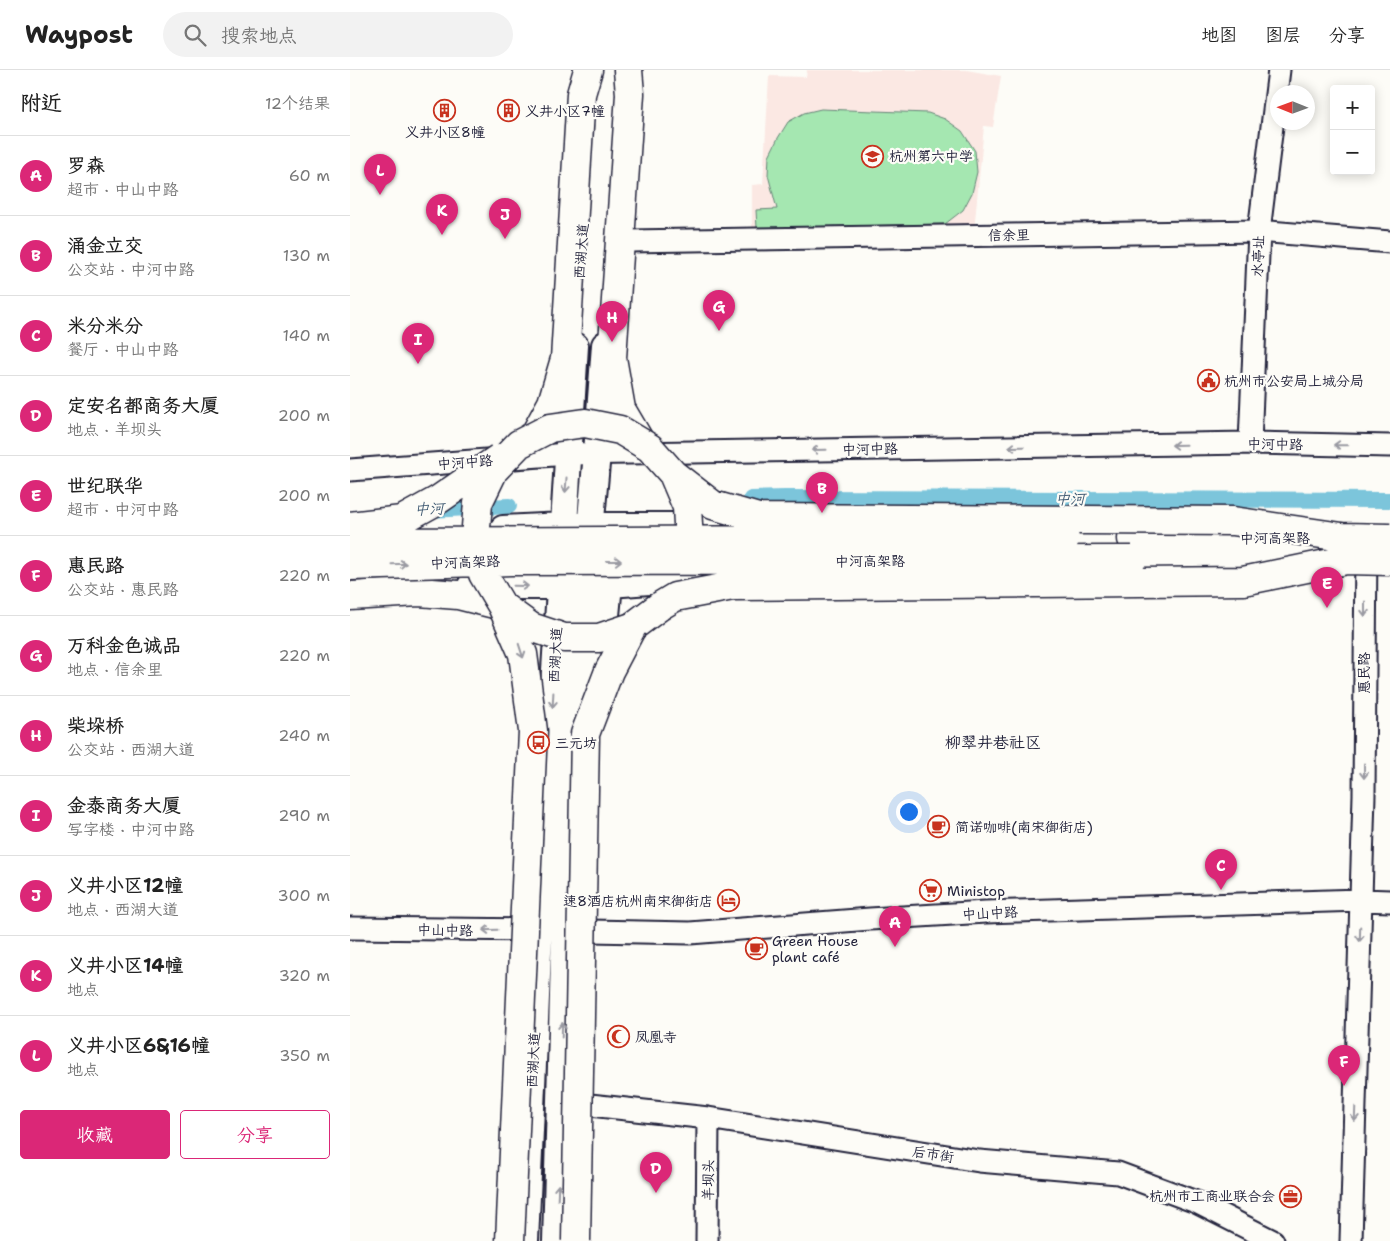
<!DOCTYPE html>
<html lang="zh">
<head>
<meta charset="utf-8">
<style>
	:root { --surface:#fff; --page:#f2f2f2; --text:#222; --muted:#767676; --line:#e0e0e0; --accent:#db2777 }
	body { margin:0; font-family:"Shantell Sans","LXGW WenKai TC",sans-serif; background:var(--page); color:var(--text) }
	.controls { position:absolute; right:15px; top:15px; display:grid; overflow:hidden; border-radius:5px; box-shadow:0 2px 12px #0003 }
	.controls button { width:45px; height:45px; display:grid; place-items:center; padding:0; border:0; border-bottom:1px solid var(--line); background:var(--surface); color:var(--text); font:25px sans-serif }
	.compass { position:absolute; left:920px; top:15px; width:45px; height:45px; border-radius:50%; background:var(--surface); box-shadow:0 2px 12px #0003; rotate:271deg }
	.you { position:absolute; left:558px; top:741px; width:18px; height:18px; margin:-12px; border:4px solid #fff; border-radius:50%; background:#1a73e8; box-shadow:0 0 0 8px #1a73e833 }
	.badge { display:grid; place-items:center; width:32px; height:32px; border-radius:50%; background:var(--accent); color:#fff; font-size:16px; font-weight:700 }
	.pin { position:absolute; translate:-50% -41px; filter:drop-shadow(0 1px 2px #0008) }
	.pin::after { content:''; position:absolute; top:26px; width:18px; height:15px; background:inherit; clip-path:polygon(0 0,100% 0,50% 100%) }
	.list { margin:0; padding:0; list-style:none }
	h2 { display:flex; justify-content:space-between; align-items:center; height:65px; margin:0; padding:0 20px; font-size:21px }
	h2 small { font-size:16px; font-weight:400; color:var(--muted) }
	.list li { display:grid; grid-template-columns:32px 1fr auto; gap:15px; align-items:center; box-sizing:border-box; height:80px; padding:0 20px; border-top:1px solid var(--line) }
	.list b { display:block; font-size:19px; white-space:nowrap }
	.list p { margin:0; font-size:16px; white-space:nowrap; color:var(--muted) }
	.list em { font-size:16px; font-style:normal; color:var(--muted) }
	.actions { display:flex; gap:10px; padding:15px 20px }
	.actions a { flex:1; padding:11px 0; border:1px solid var(--accent); border-radius:5px; text-align:center; font-size:18px; color:var(--accent) }
	.actions .main { background:var(--accent); color:#fff }
	.icon { flex:none; width:28px; height:28px; fill:none; stroke:currentColor; stroke-width:2; stroke-linecap:round; stroke-linejoin:round }
	.map { position:relative; flex:none; width:1040px; height:1171px; overflow:hidden }
	header { display:flex; align-items:center; gap:30px; box-sizing:border-box; height:70px; padding:0 25px; background:var(--surface); border-bottom:1px solid var(--line) }
	header strong { font-size:24px }
	nav { display:flex; gap:28px; margin-inline-start:auto; font-size:18px }
	.search { width:350px; height:45px; background:var(--page); display:flex; align-items:center; gap:12px; box-sizing:border-box; padding:0 18px; border-radius:28px; color:var(--muted); font-size:19px }
	main { display:flex }
	aside { flex:1; background:var(--surface) }
	.map>svg:first-child { display:block }
	.built { fill:#fbe8e3 }
	.garden { fill:#a5e7b1; stroke:#648476 }
	.lines { fill:none; stroke-linecap:round; stroke-linejoin:round }
	.canal { stroke:#7bc5db; stroke-width:16 }
	.minor-casing { stroke:#22223b; stroke-width:25 }
	.major-casing { stroke:#22223b; stroke-width:30 }
	.highway-casing { stroke:#22223b; stroke-width:31 }
	.minor { stroke:#fdfcf7; stroke-width:21 }
	.major { stroke:#fdfcf7; stroke-width:26 }
	.highway { stroke:#fdfcf7; stroke-width:28 }
	.highway-bridge-casing { stroke:#22223b; stroke-width:31; stroke-linecap:butt }
	.highway-bridge { stroke:#fdfcf7; stroke-width:28 }
	.oneway { stroke:#9a9aa2 }
	.labels { text-anchor:middle; stroke-width:4.5; stroke-linejoin:round; paint-order:stroke }
	.poi-label { font-size:14px; fill:#22223b; stroke:#fdfcf7; text-anchor:start }
	.street-label { font-size:14px; fill:#22223b; stroke:#fdfcf7 }
	.water-label { font-size:15px; font-style:italic; fill:#415b73; stroke:#fdfcf7 }
	.quarter-label { font-size:16px; fill:#22223b; stroke:#fdfcf7 }
</style>
</head>
<body>
<header>
<strong>Waypost</strong>
<div class="search"><svg class="icon" aria-label="search" viewBox="0 0 24 24"><circle cx="10" cy="10" r="6"/><path d="M15 15l6 6"/></svg>搜索地点</div>
<nav><a>地图</a><a>图层</a><a>分享</a></nav>
</header>
<main>
<aside>
<h2>附近<small>12个结果</small></h2>
<ul class="list">
<li><span class="badge">A</span><div><b>罗森</b><p>超市 · 中山中路</p></div><em>60 m</em></li>
<li><span class="badge">B</span><div><b>涌金立交</b><p>公交站 · 中河中路</p></div><em>130 m</em></li>
<li><span class="badge">C</span><div><b>米分米分</b><p>餐厅 · 中山中路</p></div><em>140 m</em></li>
<li><span class="badge">D</span><div><b>定安名都商务大厦</b><p>地点 · 羊坝头</p></div><em>200 m</em></li>
<li><span class="badge">E</span><div><b>世纪联华</b><p>超市 · 中河中路</p></div><em>200 m</em></li>
<li><span class="badge">F</span><div><b>惠民路</b><p>公交站 · 惠民路</p></div><em>220 m</em></li>
<li><span class="badge">G</span><div><b>万科金色诚品</b><p>地点 · 信余里</p></div><em>220 m</em></li>
<li><span class="badge">H</span><div><b>柴垛桥</b><p>公交站 · 西湖大道</p></div><em>240 m</em></li>
<li><span class="badge">I</span><div><b>金泰商务大厦</b><p>写字楼 · 中河中路</p></div><em>290 m</em></li>
<li><span class="badge">J</span><div><b>义井小区12幢</b><p>地点 · 西湖大道</p></div><em>300 m</em></li>
<li><span class="badge">K</span><div><b>义井小区14幢</b><p>地点</p></div><em>320 m</em></li>
<li><span class="badge">L</span><div><b>义井小区6&amp;16幢</b><p>地点</p></div><em>350 m</em></li>
</ul>
<div class="actions"><a class="main">收藏</a><a>分享</a></div>
</aside>
<div class="map">
<svg width="1040" height="1171" viewBox="0 0 1040 1171">
	<rect width="100%" height="100%" fill="#fdfcf7"/>
	<filter id="ink" filterUnits="userSpaceOnUse"><feTurbulence type="fractalNoise" baseFrequency=".02" numOctaves="2"/><feDisplacementMap in="SourceGraphic" scale="10" xChannelSelector="R" yChannelSelector="G"/><feConvolveMatrix kernelMatrix="1 2 1 2 8 2 1 2 1" color-interpolation-filters="sRGB"/></filter>
	<g filter="url(#ink)">
		<!-- built -->
		<path class="built" d="M 457,0 L 616,0 L 651,6 L 643,57 L 634,56 L 624,161 L 402,164 L 402,115 L 413,114 L 419,6 L 456,7 Z"/>
		<!-- garden -->
		<path class="garden" d="M 471,39 L 578,43 L 595,49 L 612,61 L 625,81 L 627,102 L 622,123 L 613,140 L 595,154 L 407,158 L 406,140 L 427,139 L 418,105 L 419,86 L 428,68 L 438,52 L 454,43 Z"/>
		<g class="lines">
			<!-- canal -->
			<path class="canal" d="M 401,429 L 435,428 L 1040,430
				M 79,440 L 159,436"/>
			<defs>
				<path id="minor" d="M 279,171 L 909,161 L 1040,172
					M 900,373 L 909,161 L 929,0
					M 0,400 L 218,384 L 900,373 L 1040,376
					M 0,858 L 189,860
					M 241,861 L 340,863 L 520,849 L 636,842 L 1011,830 L 1040,831
					M 231,1034 L 358,1048 L 629,1091 L 768,1103 L 846,1132 L 923,1171
					M 357,1171 L 358,1048
					M 1001,1171 L 1014,725 L 1016,475"/>
				<path id="major" d="M 153,459 L 213,456 L 422,456
					M 121,516 L 234,516 L 364,506 L 394,506
					M 249,619 L 259,514
					M 175,1171 L 189,860 L 225,276
					M 206,1171 L 220,680 L 247,383 L 255,275"/>
				<path id="highway" d="M 278,0 L 280,24 L 262,288 L 271,339 L 291,373
					M 184,366 L 202,333 L 215,289 L 231,24 L 238,0
					M 782,469 L 941,468
					M 782,490 L 966,490
					M 0,526 L 69,522 L 108,525 L 152,536
					M 282,557 L 310,536"/>
			</defs>
			<!-- minor casing -->
			<use href="#minor" class="minor-casing"/>
			<!-- major casing -->
			<use href="#major" class="major-casing"/>
			<!-- highway casing -->
			<use href="#highway" class="highway-casing"/>
			<!-- minor -->
			<use href="#minor" class="minor"/>
			<!-- major -->
			<use href="#major" class="major"/>
			<!-- highway -->
			<use href="#highway" class="highway"/>
			<defs>
				<path id="highway-bridge" d="M 323,404 L 337,437 L 339,472 L 335,488
					M 0,456 L 52,450 L 88,430 L 149,388
					M 0,473 L 16,472 L 715,469
					M 0,496 L 162,491 L 782,490
					M 152,536 L 181,557 L 214,568 L 249,568 L 282,557
					M 310,536 L 325,527 L 383,516 L 893,511 L 996,490 L 1040,491
					M 160,1171 L 183,661 L 173,584 L 152,536 L 133,504 L 125,469 L 128,433 L 144,400 L 169,374 L 200,358 L 235,353 L 270,360 L 300,378 L 323,404 L 363,435 L 408,448 L 883,451 L 992,467 L 1040,468
					M 226,1171 L 235,664 L 259,601 L 282,557"/>
			</defs>
			<!-- highway-bridge casing -->
			<use href="#highway-bridge" class="highway-bridge-casing"/>
			<!-- highway-bridge -->
			<use href="#highway-bridge" class="highway-bridge"/>
		</g>
		<!-- one-way arrows -->
		<defs><path id="oneway-shaft" d="M-6 0H5M1.5-3L5.5 0L1.5 3" fill="none" stroke-width="1.6" stroke-linecap="round" stroke-linejoin="round" transform="scale(1.25)"/></defs>
		<g class="oneway">
			<use href="#oneway-shaft" transform="translate(829 375) rotate(179)"/>
			<use href="#oneway-shaft" transform="translate(991 375) rotate(-179)"/>
			<use href="#oneway-shaft" transform="translate(666 377) rotate(179)"/>
			<use href="#oneway-shaft" transform="translate(469 380) rotate(179)"/>
			<use href="#oneway-shaft" transform="translate(216 415) rotate(94)"/>
			<use href="#oneway-shaft" transform="translate(264 491)"/>
			<use href="#oneway-shaft" transform="translate(49 494) rotate(-2)"/>
			<use href="#oneway-shaft" transform="translate(171 516) rotate(1)"/>
			<use href="#oneway-shaft" transform="translate(1015 539) rotate(90)"/>
			<use href="#oneway-shaft" transform="translate(171 581) rotate(72)"/>
			<use href="#oneway-shaft" transform="translate(203 630) rotate(93)"/>
			<use href="#oneway-shaft" transform="translate(1014 701) rotate(90)"/>
			<use href="#oneway-shaft" transform="translate(140 860) rotate(178)"/>
			<use href="#oneway-shaft" transform="translate(1010 864) rotate(92)"/>
			<use href="#oneway-shaft" transform="translate(212 960) rotate(-88)"/>
			<use href="#oneway-shaft" transform="translate(1005 1044) rotate(92)"/>
			<use href="#oneway-shaft" transform="translate(208 1122) rotate(-88)"/>
		</g>
	</g>
	<!-- icons -->
	<defs>
		<symbol id="building-ring" viewBox="-11 -11 22 22"><circle r="9.5" fill="#fdfcf7" stroke="#c8321e" stroke-width="1.5"/><path d="M-4-6H4V6H1V3H-1V6H-4ZM-2.5-4.3h1.7v1.8h-1.7ZM.8-4.3h1.7v1.8H.8ZM-2.5-1h1.7V.8h-1.7ZM.8-1h1.7V.8H.8Z" fill="#c8321e"/></symbol>
		<symbol id="school-ring" viewBox="-11 -11 22 22"><circle r="9.5" fill="#fdfcf7" stroke="#c8321e" stroke-width="1.5"/><path d="M0-5L7-2L0 1L-7-2ZM-4 1L0 2.5L4 1V4Q0 6-4 4Z" fill="#c8321e"/></symbol>
		<symbol id="civic-ring" viewBox="-11 -11 22 22"><circle r="9.5" fill="#fdfcf7" stroke="#c8321e" stroke-width="1.5"/><path d="M-.6-6.5H3V-4.5H.6V-3L4-1V1h2V6H-6V1h2V-1L-.6-3ZM-1.2 2.5V6h2.4V2.5Z" fill="#c8321e"/></symbol>
		<symbol id="bus-ring" viewBox="-11 -11 22 22"><circle r="9.5" fill="#fdfcf7" stroke="#c8321e" stroke-width="1.5"/><path d="M-5-6H5V4H4V6H2V4H-2V6H-4V4H-5ZM-3.5-4V0h7V-4ZM-3.5 1.2v1.5H-2V1.2ZM2 1.2v1.5H3.5V1.2Z" fill="#c8321e"/></symbol>
		<symbol id="cafe-ring" viewBox="-11 -11 22 22"><circle r="9.5" fill="#fdfcf7" stroke="#c8321e" stroke-width="1.5"/><path d="M-5.5-4.5H6V0H3Q3 3.5 0 3.5H-2.5Q-5.5 3.5-5.5 0ZM3-3.2v2h1.7v-2ZM-6 4.5H4V6H-6Z" fill="#c8321e"/></symbol>
		<symbol id="supermarket-ring" viewBox="-11 -11 22 22"><circle r="9.5" fill="#fdfcf7" stroke="#c8321e" stroke-width="1.5"/><path d="M-6-5.5h2.5l.6 2H6L4.5 2H-2.5L-4.4-4H-6ZM-1.5 3.2a1.3 1.3 0 1 0 .1 0ZM3 3.2a1.3 1.3 0 1 0 .1 0Z" fill="#c8321e"/></symbol>
		<symbol id="hotel-ring" viewBox="-11 -11 22 22"><circle r="9.5" fill="#fdfcf7" stroke="#c8321e" stroke-width="1.5"/><path d="M-6-4.5h1.5V1H6V5H4.5V3h-9V5H-6ZM-4 0a1.8 1.8 0 1 1 3.6 0ZM.5 0V-2.5h3Q6-2.5 6 0Z" fill="#c8321e"/></symbol>
		<symbol id="mosque-ring" viewBox="-11 -11 22 22"><circle r="9.5" fill="#fdfcf7" stroke="#c8321e" stroke-width="1.5"/><path d="M3.5-4.9A6 6 0 1 0 3.5 4.9A5 5 0 1 1 3.5-4.9Z" fill="#c8321e"/></symbol>
		<symbol id="office-ring" viewBox="-11 -11 22 22"><circle r="9.5" fill="#fdfcf7" stroke="#c8321e" stroke-width="1.5"/><path d="M-6-3h4V-5.5h4V-3h4V5H-6ZM-1-4.5V-3h2v-1.5ZM-6 0V1H6V0Z" fill="#c8321e"/></symbol>
	</defs>
	<g fill-rule="evenodd">
		<use href="#building-ring" x="82" y="28" width="25" height="25"/>
		<use href="#building-ring" x="146" y="28" width="25" height="25"/>
		<use href="#school-ring" x="510" y="74" width="25" height="25"/>
		<use href="#civic-ring" x="846" y="298" width="25" height="25"/>
		<use href="#bus-ring" x="176" y="660" width="25" height="25"/>
		<use href="#cafe-ring" x="576" y="744" width="25" height="25"/>
		<use href="#supermarket-ring" x="568" y="808" width="25" height="25"/>
		<use href="#hotel-ring" x="366" y="818" width="25" height="25"/>
		<use href="#cafe-ring" x="394" y="866" width="25" height="25"/>
		<use href="#mosque-ring" x="256" y="954" width="25" height="25"/>
		<use href="#office-ring" x="928" y="1114" width="25" height="25"/>
	</g>
	<g class="labels">
		<!-- poi labels -->
		<g class="poi-label">
			<text x="175" y="46">义井小区7幢</text>
			<text x="95" y="67" text-anchor="middle">义井小区8幢</text>
			<text x="539" y="91">杭州第六中学</text>
			<text x="874" y="316">杭州市公安局上城分局</text>
			<text x="205" y="678">三元坊</text>
			<text x="605" y="762">简诺咖啡(南宋御街店)</text>
			<text x="597" y="826">Ministop</text>
			<text x="363" y="836" text-anchor="end">速8酒店杭州南宋御街店</text>
			<text x="422" y="876">Green House<tspan x="422" dy="16">plant café</tspan></text>
			<text x="285" y="972">凤凰寺</text>
			<text x="925" y="1131" text-anchor="end">杭州市工商业联合会</text>
		</g>
		<!-- street labels -->
		<g class="street-label">
			<text transform="translate(659 165) rotate(-1)" y="5">信余里</text>
			<text transform="translate(231 181) rotate(-86)" y="5">西湖大道</text>
			<text transform="translate(908 186) rotate(-87)" y="5">水亭址</text>
			<text transform="translate(925 374) rotate(1)" y="5">中河中路</text>
			<text transform="translate(520 379) rotate(-1)" y="5">中河中路</text>
			<text transform="translate(115 392) rotate(-4)" y="5">中河中路</text>
			<text x="925" y="473">中河高架路</text>
			<text x="520" y="496">中河高架路</text>
			<text transform="translate(115 492) rotate(-2)" y="5">中河高架路</text>
			<text transform="translate(205 585) rotate(-87)" y="5">西湖大道</text>
			<text transform="translate(1014 603) rotate(-90)" y="5">惠民路</text>
			<text transform="translate(640 843) rotate(-3)" y="5">中山中路</text>
			<text transform="translate(95 860) rotate(1)" y="5">中山中路</text>
			<text transform="translate(183 990) rotate(-87)" y="5">西湖大道</text>
			<text transform="translate(583 1084) rotate(9)" y="5">后市街</text>
			<text transform="translate(358 1110) rotate(-89)" y="5">羊坝头</text>
		</g>
		<!-- water labels -->
		<g class="water-label">
			<text x="720" y="434">中河</text>
			<text transform="translate(79 439) rotate(-2)" y="5">中河</text>
		</g>
		<!-- quarter labels -->
		<g class="quarter-label">
			<text x="643" y="678">柳翠井巷社区</text>
		</g>
	</g>
</svg>
<div class="controls">
<button>+</button>
<button>−</button>
</div>
<svg class="compass" viewBox="-18 -18 36 36"><path d="M0-13l5 13h-10z" fill="#e53935"/><path d="M0 13l5-13h-10z" fill="#767676"/></svg>
<div class="you"></div>
<div class="pin badge" style="left:545px;top:877px">A</div>
<div class="pin badge" style="left:472px;top:443px">B</div>
<div class="pin badge" style="left:871px;top:820px">C</div>
<div class="pin badge" style="left:306px;top:1123px">D</div>
<div class="pin badge" style="left:977px;top:538px">E</div>
<div class="pin badge" style="left:994px;top:1016px">F</div>
<div class="pin badge" style="left:369px;top:261px">G</div>
<div class="pin badge" style="left:262px;top:272px">H</div>
<div class="pin badge" style="left:68px;top:294px">I</div>
<div class="pin badge" style="left:155px;top:169px">J</div>
<div class="pin badge" style="left:92px;top:165px">K</div>
<div class="pin badge" style="left:30px;top:125px">L</div>
</div>
</main>
</body>
</html>
